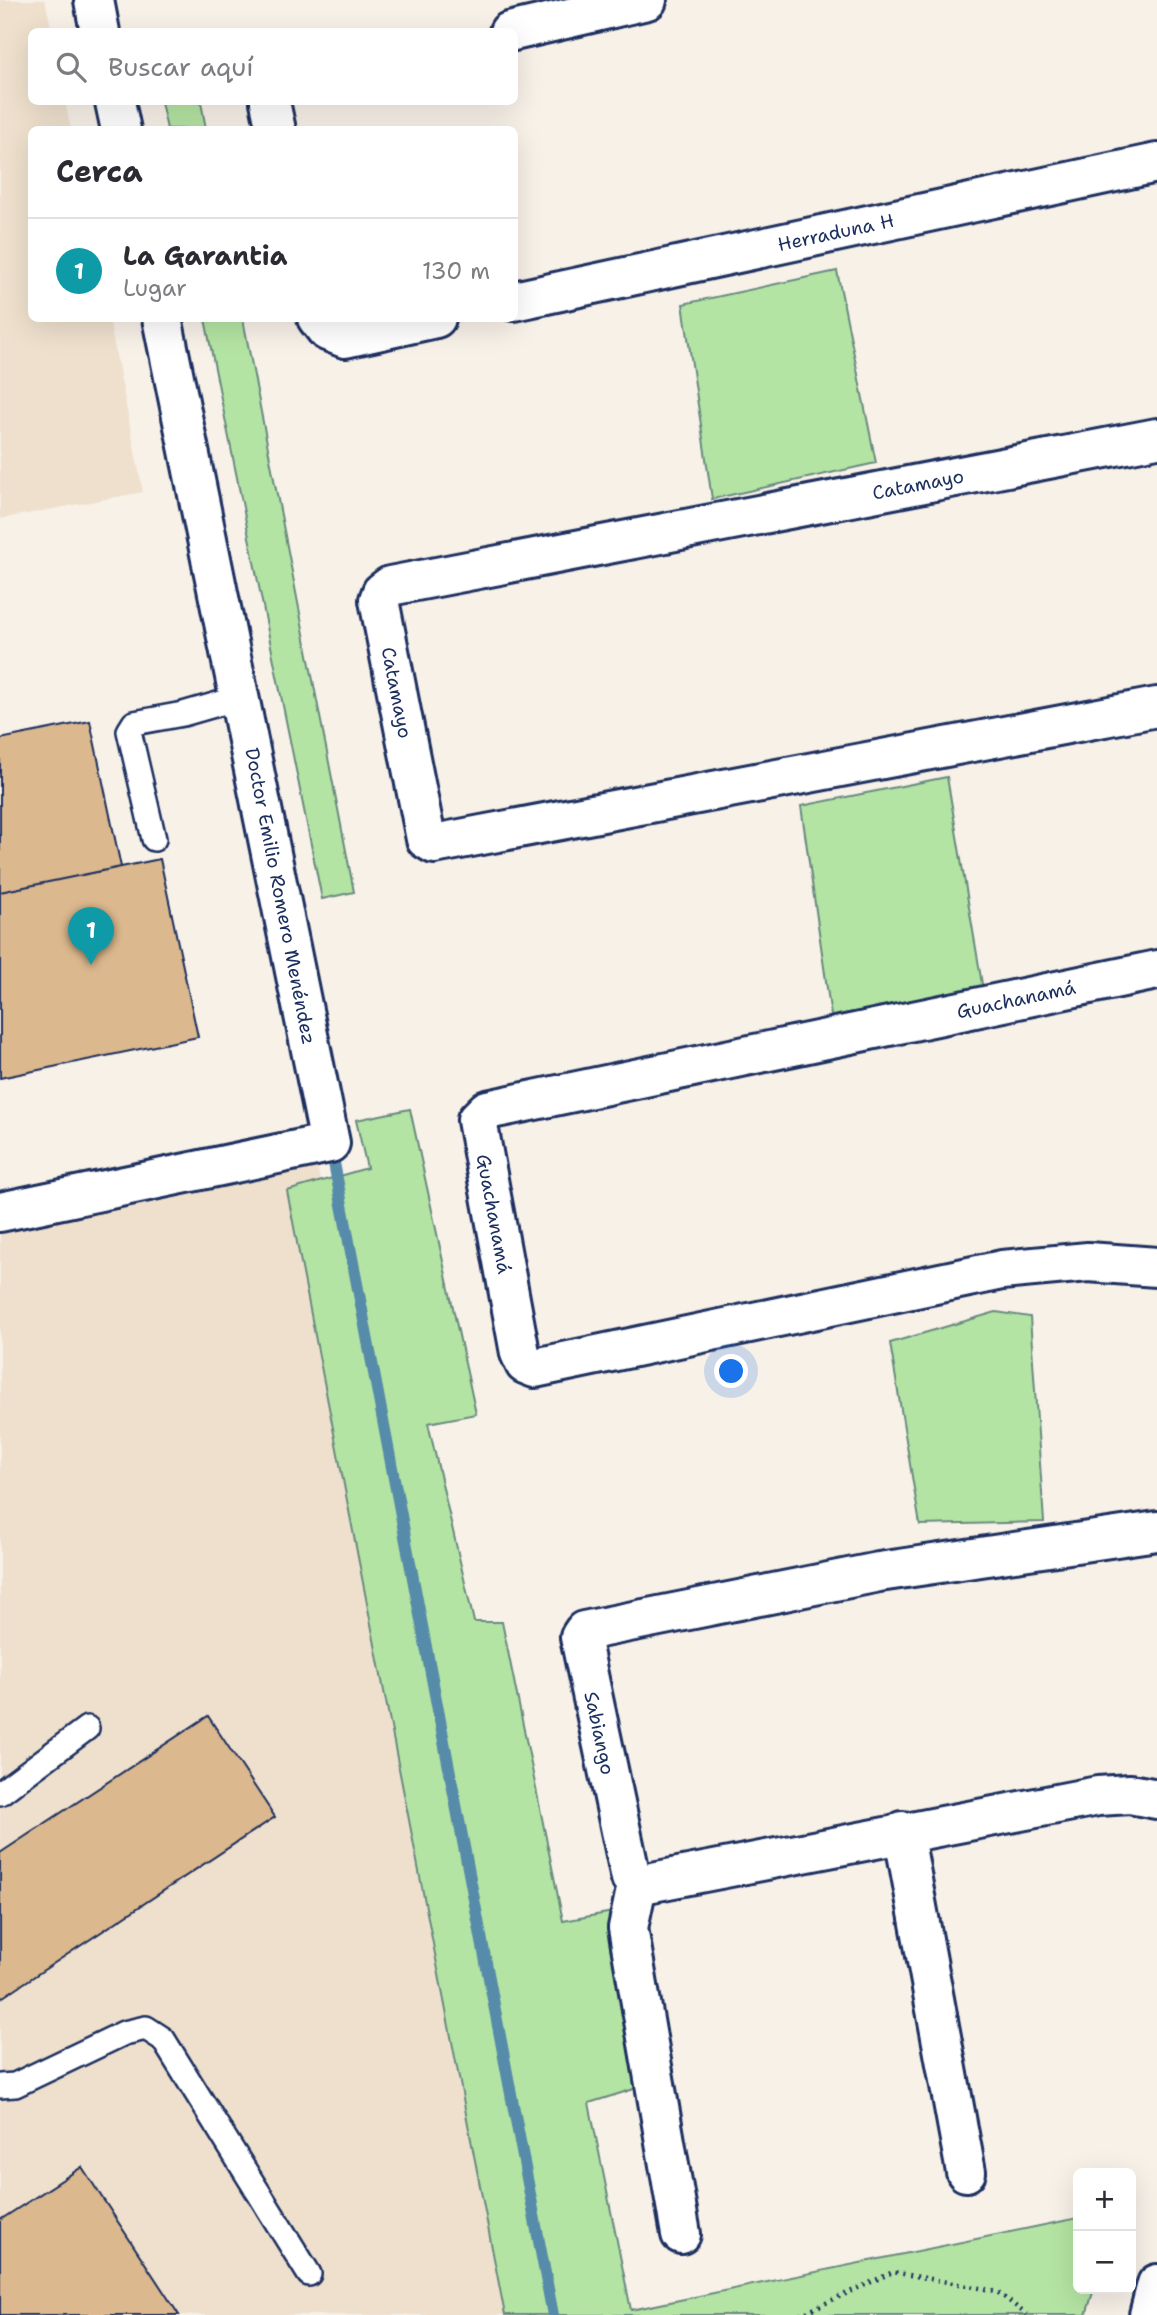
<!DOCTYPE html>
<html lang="es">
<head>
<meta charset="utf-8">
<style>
	:root { --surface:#fff; --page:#f7f7f7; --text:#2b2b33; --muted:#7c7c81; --line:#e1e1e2; --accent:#1b2f5e }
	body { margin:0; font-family:"Shantell Sans",sans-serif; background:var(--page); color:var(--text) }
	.controls { position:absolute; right:21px; bottom:21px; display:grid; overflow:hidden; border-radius:10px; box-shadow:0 7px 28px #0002 }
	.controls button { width:63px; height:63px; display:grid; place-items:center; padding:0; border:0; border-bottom:2px solid var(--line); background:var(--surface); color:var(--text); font:35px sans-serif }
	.you { position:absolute; left:732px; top:1372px; width:24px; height:24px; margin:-18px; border:5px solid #fff; border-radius:50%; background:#1a73e8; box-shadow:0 0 0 10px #1a73e833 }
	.badge { display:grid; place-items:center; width:46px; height:46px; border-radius:50%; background:var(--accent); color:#fff; font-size:23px; font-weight:700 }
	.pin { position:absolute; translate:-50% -58px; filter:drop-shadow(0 2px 4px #0008) }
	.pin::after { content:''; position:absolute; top:37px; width:24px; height:21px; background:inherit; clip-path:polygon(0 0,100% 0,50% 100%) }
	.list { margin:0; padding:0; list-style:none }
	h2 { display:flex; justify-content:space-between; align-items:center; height:91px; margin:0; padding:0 28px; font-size:30px }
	h2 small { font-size:23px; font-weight:400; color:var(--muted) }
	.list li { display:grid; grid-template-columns:46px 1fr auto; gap:21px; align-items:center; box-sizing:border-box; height:105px; padding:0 28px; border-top:2px solid var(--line) }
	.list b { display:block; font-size:26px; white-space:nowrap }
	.list p { margin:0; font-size:23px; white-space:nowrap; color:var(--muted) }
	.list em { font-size:23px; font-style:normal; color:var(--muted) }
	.icon { flex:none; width:38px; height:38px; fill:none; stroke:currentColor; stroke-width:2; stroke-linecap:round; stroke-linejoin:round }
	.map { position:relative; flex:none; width:1157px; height:2315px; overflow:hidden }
	.search { position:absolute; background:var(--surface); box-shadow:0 7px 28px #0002; left:28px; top:28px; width:490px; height:77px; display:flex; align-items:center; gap:18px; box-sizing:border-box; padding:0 24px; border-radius:10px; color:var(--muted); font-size:26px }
	.panel { position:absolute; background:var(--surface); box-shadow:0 7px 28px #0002; left:28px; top:126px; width:490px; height:196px; border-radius:10px }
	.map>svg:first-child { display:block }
	.built { fill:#efe0cd }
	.green { fill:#b4e4a3; stroke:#688a80; stroke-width:2 }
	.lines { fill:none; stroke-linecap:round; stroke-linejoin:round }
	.stream { stroke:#568baa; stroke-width:12 }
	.building { fill:#dbb88d; stroke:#1b2f5e; stroke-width:2 }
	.service-casing { stroke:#1b2f5e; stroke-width:28 }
	.minor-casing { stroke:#1b2f5e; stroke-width:44 }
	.path { stroke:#1b2f5e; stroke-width:4.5; stroke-dasharray:2 5; stroke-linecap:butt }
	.service { stroke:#fff; stroke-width:23 }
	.minor { stroke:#fff; stroke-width:38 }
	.labels { text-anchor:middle; stroke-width:7; stroke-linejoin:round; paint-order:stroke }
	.street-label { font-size:19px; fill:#1b2f5e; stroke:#fff }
</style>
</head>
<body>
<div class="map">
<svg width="1157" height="2315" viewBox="0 0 1157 2315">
	<rect width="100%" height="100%" fill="#f8f1e8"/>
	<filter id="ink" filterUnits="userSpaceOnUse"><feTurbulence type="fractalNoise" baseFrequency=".0143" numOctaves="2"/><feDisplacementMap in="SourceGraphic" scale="14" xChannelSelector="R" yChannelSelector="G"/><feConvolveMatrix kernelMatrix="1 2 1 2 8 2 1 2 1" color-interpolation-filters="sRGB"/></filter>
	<g filter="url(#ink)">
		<!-- built -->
		<path class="built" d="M 0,0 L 45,0 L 52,31 L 32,32 L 32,102 L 65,102 L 71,129 L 32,130 L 32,318 L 109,319 L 143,492 L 0,519 Z
			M 314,1148 L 528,2315 L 0,2315 L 0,1208 Z"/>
		<!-- green -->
		<path class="green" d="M 161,102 L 201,102 L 206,129 L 167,129 Z
			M 837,271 L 876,463 L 712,499 L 683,304 Z
			M 205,319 L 243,319 L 354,892 L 322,899 Z
			M 947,777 L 983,990 L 831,1016 L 801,806 Z
			M 410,1109 L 476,1414 L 428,1423 L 474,1622 L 502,1622 L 563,1921 L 613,1912 L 647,2085 L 589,2103 L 631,2310 L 1078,2218 L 1078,2289 L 1094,2289 L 1086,2315 L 505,2315 L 287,1191 L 367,1168 L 356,1120 Z
			M 996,1312 L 1030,1317 L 1044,1522 L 920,1525 L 890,1343 Z"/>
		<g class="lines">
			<!-- stream -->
			<path class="stream" d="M 331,1147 L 553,2315"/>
		</g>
		<!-- building -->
		<path class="building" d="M 90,721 L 121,867 L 0,892 L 0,739 Z
			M 160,859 L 198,1037 L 0,1078 L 0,892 Z
			M 208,1716 L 275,1817 L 0,1999 L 0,1853 Z
			M 82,2167 L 179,2315 L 0,2315 L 0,2220 Z"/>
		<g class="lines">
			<defs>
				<path id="service" d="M 154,839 L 129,731 L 134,723 L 183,714 L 242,697
					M 0,1793 L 87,1728
					M 0,2086 L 15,2085 L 124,2033 L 146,2028 L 163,2039 L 309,2274"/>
				<g id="minor">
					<path d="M 94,0 L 100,32"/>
					<path d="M 509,32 L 647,0"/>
					<path d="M 115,102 L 121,130"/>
					<path d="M 270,102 L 276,130"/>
					<path id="s1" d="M 514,301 L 1157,163"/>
					<path d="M 317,318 L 327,331 L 345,338 L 436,318"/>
					<path id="s2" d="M 1157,438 L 390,586 L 382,592 L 379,600 L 426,839 L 434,844 L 1157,707"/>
					<path id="s3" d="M 1157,970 L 487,1110 L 477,1120 L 520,1353 L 525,1364 L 535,1368 L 1002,1270 L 1088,1262 L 1157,1267"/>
					<path d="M 0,1212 L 330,1143 L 162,318"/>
					<path d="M 903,1831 L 966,2172"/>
					<path d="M 637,1885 L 631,1878 L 580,1637 L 584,1631 L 879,1572 L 1157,1531"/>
					<path d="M 637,1885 L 1098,1796 L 1130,1794 L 1157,1799"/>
					<path d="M 637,1885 L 628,1928 L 681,2234"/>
					<path d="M 1149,2315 L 1157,2284"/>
				</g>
			</defs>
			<!-- service casing -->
			<use href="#service" class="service-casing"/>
			<!-- minor casing -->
			<use href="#minor" class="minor-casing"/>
			<!-- path -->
			<path class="path" d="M 800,2315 L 893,2272 L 996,2291 L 1027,2315"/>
			<!-- service -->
			<use href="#service" class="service"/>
			<!-- minor -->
			<use href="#minor" class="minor"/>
		</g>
	</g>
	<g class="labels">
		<!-- street labels -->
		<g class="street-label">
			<text dy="7" stroke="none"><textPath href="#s1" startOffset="329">Herraduna H</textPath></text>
			<text transform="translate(918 484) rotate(-11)" y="7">Catamayo</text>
			<text dy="7" stroke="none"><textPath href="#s2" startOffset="894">Catamayo</textPath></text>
			<text transform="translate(281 896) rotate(79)" y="7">Doctor Emilio Romero Menéndez</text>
			<text transform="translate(1016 999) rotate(-12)" y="7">Guachanamá</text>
			<text dy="7" stroke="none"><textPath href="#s3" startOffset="794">Guachanamá</textPath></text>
			<text transform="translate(600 1733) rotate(78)" y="7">Sabiango</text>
		</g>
	</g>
</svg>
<div class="controls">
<button>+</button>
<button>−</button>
</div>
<div class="you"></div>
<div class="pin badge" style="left:91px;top:965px;background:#0f9aa8">1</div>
<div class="search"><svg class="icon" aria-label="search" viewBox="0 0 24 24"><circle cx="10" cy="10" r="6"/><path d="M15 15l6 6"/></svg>Buscar aquí</div>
<section class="panel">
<h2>Cerca<small></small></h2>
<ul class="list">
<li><span class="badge" style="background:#0f9aa8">1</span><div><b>La Garantia</b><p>Lugar</p></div><em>130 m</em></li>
</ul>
</section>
</div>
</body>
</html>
